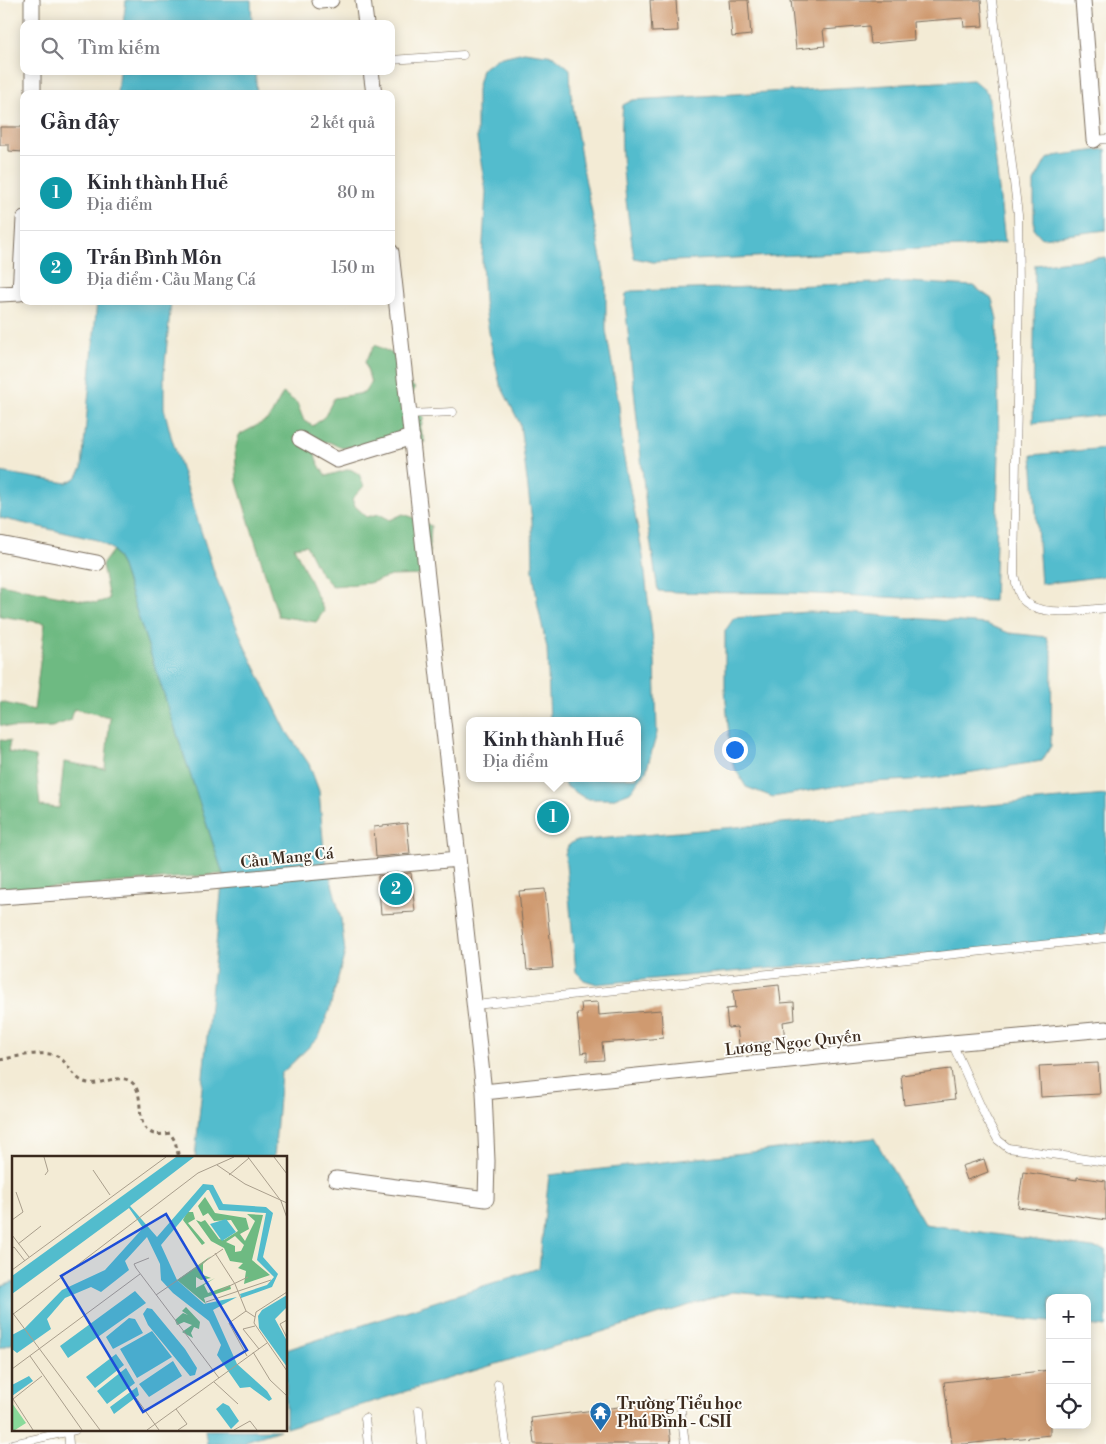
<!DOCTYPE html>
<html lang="vi">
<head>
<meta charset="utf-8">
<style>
	:root { --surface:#fff; --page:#f2f2f3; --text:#2b2b33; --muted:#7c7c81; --line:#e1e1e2; --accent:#1f6fb2 }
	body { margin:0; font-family:"Libre Bodoni",serif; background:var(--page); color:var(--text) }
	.controls { position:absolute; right:15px; bottom:15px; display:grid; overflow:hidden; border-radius:10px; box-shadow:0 2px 12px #0003 }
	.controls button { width:45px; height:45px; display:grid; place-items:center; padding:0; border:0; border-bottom:1px solid var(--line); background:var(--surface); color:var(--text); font:25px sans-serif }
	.you { position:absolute; left:734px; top:749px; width:18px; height:18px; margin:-12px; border:4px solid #fff; border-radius:50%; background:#1a73e8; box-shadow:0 0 0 8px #1a73e833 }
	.badge { display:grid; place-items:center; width:32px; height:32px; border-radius:50%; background:var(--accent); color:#fff; font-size:16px; font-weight:700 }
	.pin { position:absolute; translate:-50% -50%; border:2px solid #fff; box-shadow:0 1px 5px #0006 }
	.popup { position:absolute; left:466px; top:717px; width:175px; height:65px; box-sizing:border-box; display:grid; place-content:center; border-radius:10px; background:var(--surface); filter:drop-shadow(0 1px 4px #0005); font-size:16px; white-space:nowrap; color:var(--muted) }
	.popup b { font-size:19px; color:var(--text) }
	.popup::after { content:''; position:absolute; left:50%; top:100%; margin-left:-10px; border:10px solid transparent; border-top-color:var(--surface) }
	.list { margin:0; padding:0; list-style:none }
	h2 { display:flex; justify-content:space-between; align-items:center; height:65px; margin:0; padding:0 20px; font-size:21px }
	h2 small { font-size:16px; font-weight:400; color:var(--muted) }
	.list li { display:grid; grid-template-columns:32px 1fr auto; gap:15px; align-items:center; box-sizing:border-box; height:75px; padding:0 20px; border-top:1px solid var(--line) }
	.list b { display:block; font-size:19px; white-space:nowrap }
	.list p { margin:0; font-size:16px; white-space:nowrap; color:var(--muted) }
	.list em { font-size:16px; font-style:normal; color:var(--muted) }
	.icon { flex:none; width:28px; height:28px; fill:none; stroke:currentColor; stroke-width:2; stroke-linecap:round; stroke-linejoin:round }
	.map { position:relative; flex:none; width:1106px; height:1444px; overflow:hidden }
	.search { position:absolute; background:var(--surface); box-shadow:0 2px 12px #0003; left:20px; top:20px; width:375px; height:55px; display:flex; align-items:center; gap:12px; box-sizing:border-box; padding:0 18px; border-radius:10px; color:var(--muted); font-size:19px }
	.panel { position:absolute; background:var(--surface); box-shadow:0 2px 12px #0003; left:20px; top:90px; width:375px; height:215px; border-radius:10px }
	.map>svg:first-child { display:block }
	.forest { fill:#6eba82; stroke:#547250 }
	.water { fill:#52bccd; stroke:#467376 }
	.building { fill:#cf9a6f }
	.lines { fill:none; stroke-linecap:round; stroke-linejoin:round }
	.service-casing { stroke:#7b6e5e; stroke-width:9 }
	.minor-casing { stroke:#7b6e5e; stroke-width:17 }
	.path { stroke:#7b6e5e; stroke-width:3; stroke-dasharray:4 4; stroke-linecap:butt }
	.service { stroke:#fff; stroke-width:8 }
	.minor { stroke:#fff; stroke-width:15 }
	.labels { text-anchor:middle; stroke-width:4; stroke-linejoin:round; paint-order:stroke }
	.street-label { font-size:16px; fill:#3b2a1e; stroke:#fdfcf7 }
	.poi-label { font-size:16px; font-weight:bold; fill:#3b2a1e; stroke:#fdfcf7; text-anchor:start }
	.inset-road { fill:none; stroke:#a99e8c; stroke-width:1 }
	.view { fill:#1d4ed8; fill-opacity:0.15; stroke:#1d4ed8; stroke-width:2.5 }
	.inset-edge { fill:none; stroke:#3b2a1e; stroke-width:2.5 }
</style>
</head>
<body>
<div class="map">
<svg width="1106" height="1444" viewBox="0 0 1106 1444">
	<rect width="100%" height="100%" fill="#fdfcf7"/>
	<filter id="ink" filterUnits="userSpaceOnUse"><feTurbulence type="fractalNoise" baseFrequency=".02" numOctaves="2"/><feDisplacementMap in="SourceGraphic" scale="10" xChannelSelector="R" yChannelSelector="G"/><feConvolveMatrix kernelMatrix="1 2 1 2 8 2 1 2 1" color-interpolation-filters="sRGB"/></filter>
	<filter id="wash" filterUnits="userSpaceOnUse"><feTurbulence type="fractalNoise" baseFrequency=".0096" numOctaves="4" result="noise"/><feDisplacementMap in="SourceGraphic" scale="20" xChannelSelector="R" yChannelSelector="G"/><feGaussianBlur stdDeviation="1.12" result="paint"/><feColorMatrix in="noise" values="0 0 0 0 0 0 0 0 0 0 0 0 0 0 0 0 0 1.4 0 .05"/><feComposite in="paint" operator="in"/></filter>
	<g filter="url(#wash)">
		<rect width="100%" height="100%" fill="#f3ebd5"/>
		<!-- forest -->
		<path class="forest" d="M 375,345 L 395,355 L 402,378 L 415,388 L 408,403 L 424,417 L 420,429 L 425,442 L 404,447 L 359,446 L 342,448 L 329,442 L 316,441 C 312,455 318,464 326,476 L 350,469 L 359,474 L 364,486 L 352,499 L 355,506 L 367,517 L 379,514 L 390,520 L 403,514 L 418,519 L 431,526 L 428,575 L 391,576 L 369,583 L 332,586 L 319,571 L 306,545 L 294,547 L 324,611 L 316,622 L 278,616 L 237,482 L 235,450 L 239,435 L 269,419 L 283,393 L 297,403 L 304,421 L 313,426 L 325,416 L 334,398 L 364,393 L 371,383 L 365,362 Z
			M 113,550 L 121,564 L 223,874 L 0,892 L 0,740 L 10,741 L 8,752 L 35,757 L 40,806 L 59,808 L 64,762 L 105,769 L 110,717 L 74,709 L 71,720 L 52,727 L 13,728 L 0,725 L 0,702 L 34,710 L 45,623 L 0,616 L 0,584 L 96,603 L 109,599 L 102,565 Z"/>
		<!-- water -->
		<path class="water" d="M 126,0 L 251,0 L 252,24 L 123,24 Z
			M 524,52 L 554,56 L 570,69 L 571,93 L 582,163 L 606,283 L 606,330 L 619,405 L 623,453 L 643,556 L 655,659 L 657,733 L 646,772 L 630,792 L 612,799 L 586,799 L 566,786 L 561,778 L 637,778 L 637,721 L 550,721 L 547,648 L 538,607 L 533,571 L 532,521 L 520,424 L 500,384 L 491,344 L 484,302 L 482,259 L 486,192 L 477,139 L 477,89 L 482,69 L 498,58 Z
			M 119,71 L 255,71 L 257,94 L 117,94 Z
			M 973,80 L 988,93 L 1005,242 L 982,246 L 653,262 L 634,258 C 627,209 618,154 623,105 L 633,100 Z
			M 1106,149 L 1106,230 L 1042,238 L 1034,229 L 1034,182 L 1046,160 L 1054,156 Z
			M 1106,257 L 1106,415 L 1033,423 L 1035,265 Z
			M 909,282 L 973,286 L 992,299 L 997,319 L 999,454 L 994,601 C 925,600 856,595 788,593 C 744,592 701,594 658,591 L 648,526 L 625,303 L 626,294 L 631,291 Z
			M 97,301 L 171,301 L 164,374 L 164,408 L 171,436 L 215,575 L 246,649 L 287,732 L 309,764 L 319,791 L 324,852 L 341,919 L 345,952 L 329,1011 L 319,1037 L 281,1074 L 274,1158 L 195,1158 L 223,874 L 121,564 L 113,550 L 97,540 L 0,518 L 0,472 L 67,483 L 76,478 L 82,468 Z
			M 1106,448 L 1106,576 L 1041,584 L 1032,455 Z
			M 807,612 L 850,613 L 986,624 L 1009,633 L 1047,637 L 1052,654 L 1051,746 L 1042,761 L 929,779 L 855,783 L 773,797 L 746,787 L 733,765 L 729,736 L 725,690 L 725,631 L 734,618 Z
			M 1106,795 L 1106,938 L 597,984 L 584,980 L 576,972 L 565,854 L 568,846 L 574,841 Z
			M 874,1138 L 924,1224 L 1106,1250 L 1106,1327 L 1087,1325 L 1087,1298 L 1050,1298 L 1050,1322 L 733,1292 L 286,1428 L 286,1350 L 539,1268 L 549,1175 Z
			M 14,1282 L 14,1343 L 0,1348 L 0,1287 Z
			M 205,1430 L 280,1430 L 246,1441 L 246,1444 L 207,1444 Z"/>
		<g id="blocks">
			<!-- building -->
			<path class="building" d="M 650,0 L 676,0 L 678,31 L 652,32 Z
				M 729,0 L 748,0 L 751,35 L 732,37 Z
				M 791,0 L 981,0 L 983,26 L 964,27 L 963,18 L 913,22 L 914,40 L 871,44 L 869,26 L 823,30 L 825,46 L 796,49 Z
				M 0,127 L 23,127 L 23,152 L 9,151 L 9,145 L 0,145 Z
				M 407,823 L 410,854 L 376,857 L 374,827 Z
				M 411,873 L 415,912 L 381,914 L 378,876 Z
				M 545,889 L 553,968 L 527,970 L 519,891 Z
				M 779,985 L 781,1003 L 794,1002 L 795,1020 L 783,1022 L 785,1040 L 739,1045 L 737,1027 L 728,1028 L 726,1009 L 735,1008 L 733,990 Z
				M 598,1002 L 599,1015 L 661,1010 L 663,1038 L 602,1043 L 604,1060 L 587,1061 L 587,1052 L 581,1053 L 577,1013 L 582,1013 L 581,1003 Z
				M 1098,1063 L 1100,1094 L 1041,1097 L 1039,1066 Z
				M 951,1069 L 955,1099 L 904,1105 L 901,1075 Z
				M 984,1159 L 988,1172 L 967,1180 L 962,1166 Z
				M 1023,1172 L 1077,1180 L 1077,1177 L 1106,1181 L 1106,1220 L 1018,1207 Z
				M 1050,1370 L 1050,1435 L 965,1444 L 952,1444 L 944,1382 Z
				M 666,1401 L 671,1444 L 534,1444 L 531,1418 Z"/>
		</g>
	</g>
	<g filter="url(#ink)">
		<use href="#blocks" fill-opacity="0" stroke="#7b6e5e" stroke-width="1"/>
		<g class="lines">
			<defs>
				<path id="service" d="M 992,0 L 1018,215 L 1019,286 L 1014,574 C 1016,582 1017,593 1023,600 C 1040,618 1084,610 1106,608
					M 391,60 L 463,55
					M 1094,140 L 1106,139
					M 409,414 L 453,412
					M 475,1005 L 1106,938
					M 952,1043 L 986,1118 L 998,1140 L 1008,1148 L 1106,1162
					M 498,1384 L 506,1444
					M 419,1410 L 422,1444
					M 681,1411 L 685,1444
					M 365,1418 L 368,1444
					M 68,1432 L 69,1444
					M 13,1444 L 75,1430"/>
				<path id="minor" d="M 32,0 L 32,24
					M 363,0 L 366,24
					M 1083,0 L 1094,140
					M 320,1 L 331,0
					M 33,71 L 33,94
					M 371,71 L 374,94
					M 0,294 L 20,293 L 24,219
					M 300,439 L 337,460 L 412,437
					M 0,544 L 97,563
					M 0,897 L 211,882 L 458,859
					M 484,1092 L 952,1043 L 1106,1029
					M 336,1179 L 486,1199 L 487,1161 L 484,1092 L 391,252"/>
			</defs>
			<!-- service casing -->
			<use href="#service" class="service-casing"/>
			<!-- minor casing -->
			<use href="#minor" class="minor-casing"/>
			<!-- path -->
			<path class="path" d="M 0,1060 C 14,1057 43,1050 57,1056 C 69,1062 72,1080 88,1083 C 101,1085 118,1074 130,1081 C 148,1092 131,1126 154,1134 C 159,1135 165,1134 170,1133 L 175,1141 L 179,1158"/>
			<!-- service -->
			<use href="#service" class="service"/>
			<!-- minor -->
			<use href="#minor" class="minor"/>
		</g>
	</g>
	<!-- icons -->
	<defs>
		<symbol id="temple-pin" viewBox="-11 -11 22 30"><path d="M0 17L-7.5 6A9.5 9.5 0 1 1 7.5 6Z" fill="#1f6fb2" stroke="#fdfcf7"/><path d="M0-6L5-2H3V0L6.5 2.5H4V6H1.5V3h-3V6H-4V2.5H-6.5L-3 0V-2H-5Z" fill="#fff"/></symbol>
	</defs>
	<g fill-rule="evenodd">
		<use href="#temple-pin" x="588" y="1400" width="25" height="34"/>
	</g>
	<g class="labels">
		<!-- street labels -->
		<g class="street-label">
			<text transform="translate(287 857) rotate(-6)" y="6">Cầu Mang Cá</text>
			<text transform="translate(793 1042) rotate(-6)" y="6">Lương Ngọc Quyến</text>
		</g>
		<!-- poi labels -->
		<g class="poi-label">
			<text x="617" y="1409">Trường Tiểu học<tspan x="617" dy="18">Phú Bình - CSII</tspan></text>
		</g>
	</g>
	<!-- overview -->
	<g transform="translate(12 1156)">
		<rect width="275" height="275" fill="#f3ebd5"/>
		<path d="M 0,247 L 14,267 L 3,274 L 0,274 Z" fill="#89da9a"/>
		<path d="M 193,41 L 203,57 L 234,62 L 237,73 L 228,78 L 233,85 L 243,65 L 235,58 L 251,59 L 240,104 L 258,119 L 232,128 L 234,115 L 226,112 L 231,107 L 218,105 L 212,92 L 199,85 L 184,64 L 189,66 L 193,64 L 207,83 L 212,84 L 226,75 L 219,64 L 202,65 L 196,57 L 191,60 L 186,50 ZM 223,80 L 232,89 L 229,95 L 223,96 L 223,90 L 214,86 ZM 175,56 L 181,56 L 183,63 L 176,67 L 193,87 L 190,89 L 171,64 ZM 199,100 L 191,108 L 191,119 L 199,122 L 189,124 L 184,121 L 184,132 L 203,122 L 192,129 L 196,137 L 218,129 L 219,133 L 192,142 L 194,148 L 165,124 ZM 174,151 L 188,166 L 187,173 L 182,171 L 179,177 L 181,182 L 170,176 L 180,169 L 172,166 L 165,169 L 163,164 L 171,157 L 176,159 L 170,155 Z" fill="#6eba82" fill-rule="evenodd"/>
		<path d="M 164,1 L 182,1 L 118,50 L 145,81 L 191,28 L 201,29 L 211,48 L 254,51 L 261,57 L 251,101 L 266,118 L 260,131 L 229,142 L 228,138 L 255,129 L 262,121 L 245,104 L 254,57 L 207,54 L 197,34 L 195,34 L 149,89 L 165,124 L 192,148 L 225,141 L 201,154 L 225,208 L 255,235 L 260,243 L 257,245 L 238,231 L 228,232 L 205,199 L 209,189 L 197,165 L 161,137 L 149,124 L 148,108 L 135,81 L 113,105 L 117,114 L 89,136 L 79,131 L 53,142 L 35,163 L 39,173 L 5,197 L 0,193 L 0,179 L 13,172 L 50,134 L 93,114 L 131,72 L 117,52 L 0,138 L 0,120 ZM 214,63 L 224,76 L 210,85 L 198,68 ZM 123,135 L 134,147 L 56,202 L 48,190 ZM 275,139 L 275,151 L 263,163 L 275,185 L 275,211 L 247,172 L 246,160 L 250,154 ZM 135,152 L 140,153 L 173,193 L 185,212 L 183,219 L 178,220 L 136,169 L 131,158 ZM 117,162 L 123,163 L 131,177 L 101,193 L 94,181 ZM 140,175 L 160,201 L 125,222 L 108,193 ZM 104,198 L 112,209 L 83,232 L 74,221 ZM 161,205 L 170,220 L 137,241 L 127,228 ZM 114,212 L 123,227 L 95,248 L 85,235 ZM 17,220 L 21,225 L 0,240 L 0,229 ZM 125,231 L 127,239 L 102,258 L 98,251 ZM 211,247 L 217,250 L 227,265 L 219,273 L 204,253 Z" fill="#52bccd"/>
		<path class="inset-road" d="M 32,1 L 36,15 L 33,19M 236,1 L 269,45 L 275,62M 262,1 L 275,18M 205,9 L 233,28 L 275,47M 81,14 L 98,39M 217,19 L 237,2M 0,64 L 11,56 L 4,36M 0,79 L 17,101M 6,88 L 29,70M 0,92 L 2,91 L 13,105M 203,97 L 223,128 L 234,155 L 243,161M 137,102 L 122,108 L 124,112 L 207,222M 0,114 L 154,1M 209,134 L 236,121M 275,136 L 244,156 L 242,167 L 275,215M 144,139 L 211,93M 194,146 L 259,124M 234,155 L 217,167 L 235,200M 0,156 L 88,274M 0,159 L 186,17 L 222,1M 275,164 L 268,168 L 275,182M 243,170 L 231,173 L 247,193M 241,196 L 258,224 L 275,240M 18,200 L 70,274M 0,213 L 128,118M 202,226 L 226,248M 124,242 L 147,274M 164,253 L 175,268 L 166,274M 21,274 L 1,243 L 30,220M 135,274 L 255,187M 222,274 L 238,265 L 245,274"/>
		<path class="view" d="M 154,58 L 235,194 L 131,256 L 49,120 Z"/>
		<rect width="275" height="275" class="inset-edge"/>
	</g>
</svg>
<div class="controls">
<button>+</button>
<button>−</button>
<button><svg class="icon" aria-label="locate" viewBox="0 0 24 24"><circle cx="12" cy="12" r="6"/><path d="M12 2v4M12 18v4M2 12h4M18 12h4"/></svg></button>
</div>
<div class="you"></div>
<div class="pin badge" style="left:553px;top:817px;background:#0f9aa8">1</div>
<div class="popup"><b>Kinh thành Huế</b>Địa điểm</div>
<div class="pin badge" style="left:396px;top:889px;background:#0f9aa8">2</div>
<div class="search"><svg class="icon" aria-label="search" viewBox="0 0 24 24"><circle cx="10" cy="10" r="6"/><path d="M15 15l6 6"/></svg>Tìm kiếm</div>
<section class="panel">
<h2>Gần đây<small>2 kết quả</small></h2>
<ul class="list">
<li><span class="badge" style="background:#0f9aa8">1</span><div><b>Kinh thành Huế</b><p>Địa điểm</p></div><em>80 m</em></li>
<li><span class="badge" style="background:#0f9aa8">2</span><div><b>Trấn Bình Môn</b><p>Địa điểm · Cầu Mang Cá</p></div><em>150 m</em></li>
</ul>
</section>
</div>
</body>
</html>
